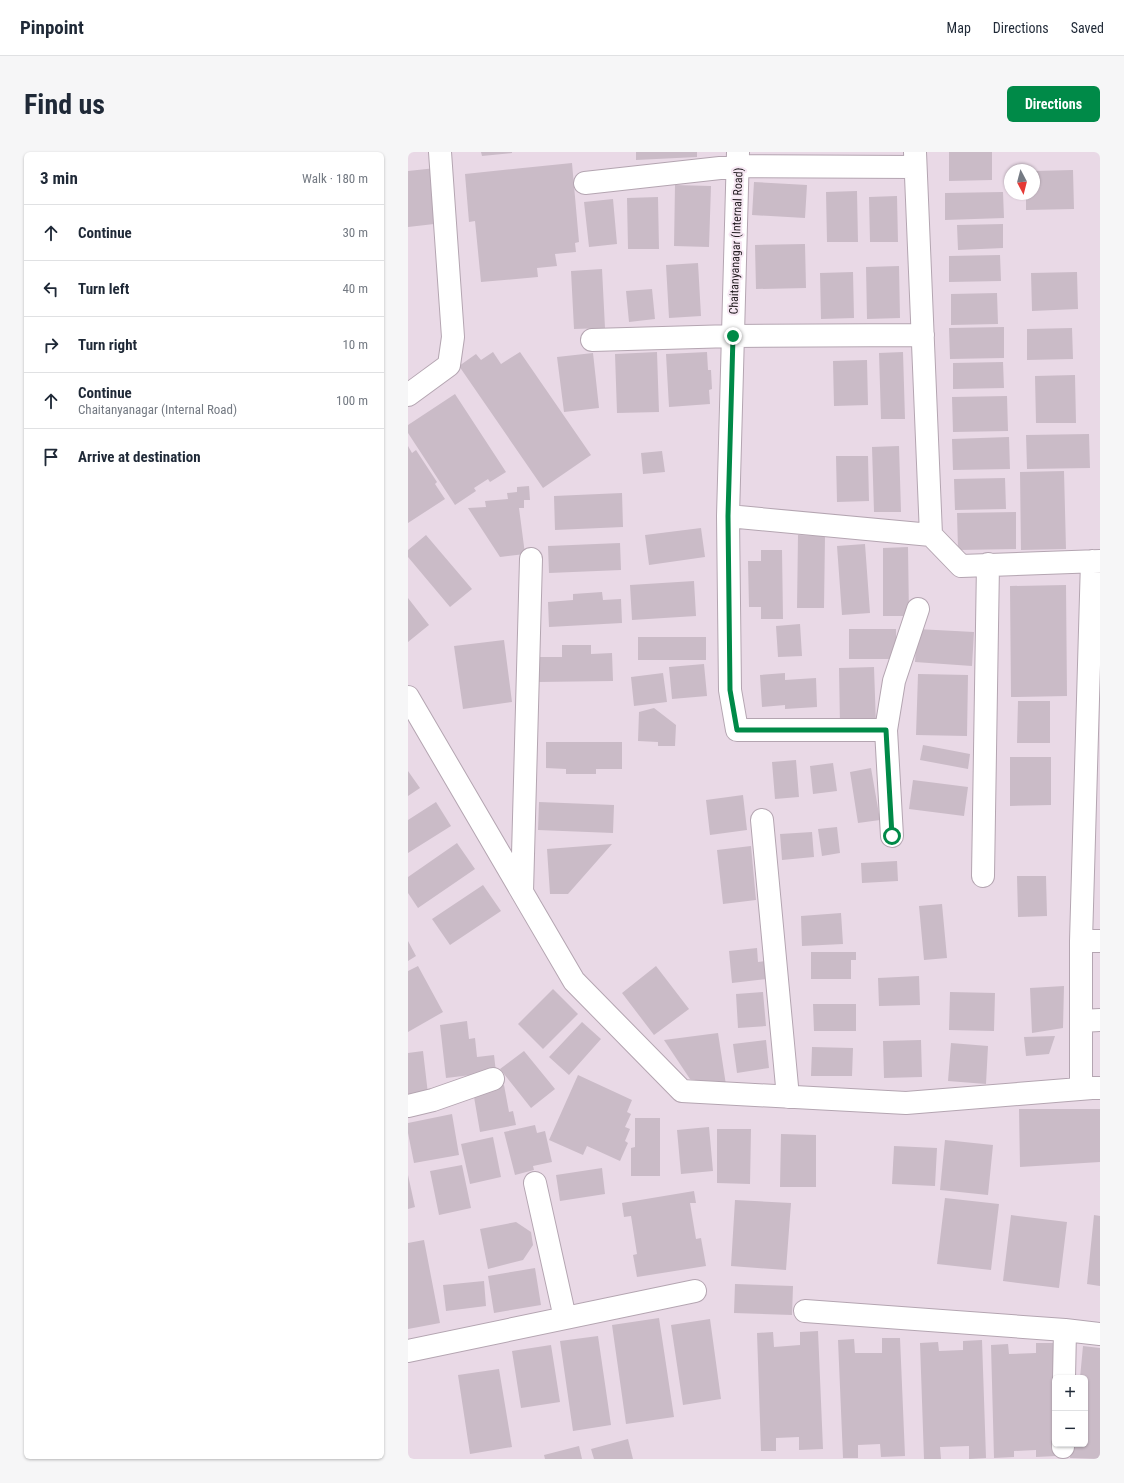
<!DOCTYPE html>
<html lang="en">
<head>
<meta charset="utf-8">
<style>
	:root { --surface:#fff; --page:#f6f6f7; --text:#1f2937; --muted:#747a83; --line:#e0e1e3; --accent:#008a48 }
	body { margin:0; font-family:"Roboto Condensed",sans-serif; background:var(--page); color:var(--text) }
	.controls { position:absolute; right:12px; bottom:12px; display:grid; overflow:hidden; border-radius:6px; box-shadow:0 1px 3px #0004 }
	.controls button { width:36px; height:36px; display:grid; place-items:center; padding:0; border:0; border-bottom:1px solid var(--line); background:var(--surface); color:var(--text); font:20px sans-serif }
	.compass { position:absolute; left:596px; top:12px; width:36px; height:36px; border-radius:50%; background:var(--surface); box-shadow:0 1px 3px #0004; rotate:173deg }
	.stop { position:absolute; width:12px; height:12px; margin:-9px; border:3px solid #008a48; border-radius:50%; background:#fff }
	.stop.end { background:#008a48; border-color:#fff; box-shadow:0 1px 4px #0008 }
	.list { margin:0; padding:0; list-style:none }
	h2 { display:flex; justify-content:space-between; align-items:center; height:52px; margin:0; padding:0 16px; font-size:17px }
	h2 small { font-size:13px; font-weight:400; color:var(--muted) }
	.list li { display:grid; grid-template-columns:26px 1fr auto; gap:12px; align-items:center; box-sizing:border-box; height:56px; padding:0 16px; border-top:1px solid var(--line) }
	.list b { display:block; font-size:15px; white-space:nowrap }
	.list p { margin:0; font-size:13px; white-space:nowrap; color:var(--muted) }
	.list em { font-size:13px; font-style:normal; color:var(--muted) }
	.icon { flex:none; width:22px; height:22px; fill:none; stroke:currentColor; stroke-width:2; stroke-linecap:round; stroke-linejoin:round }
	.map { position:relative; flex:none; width:692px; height:1307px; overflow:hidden; border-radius:6px }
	header { display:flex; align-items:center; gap:24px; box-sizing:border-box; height:56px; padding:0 20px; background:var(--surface); border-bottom:1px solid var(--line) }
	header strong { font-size:19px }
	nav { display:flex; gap:22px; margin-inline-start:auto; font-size:14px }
	.intro { display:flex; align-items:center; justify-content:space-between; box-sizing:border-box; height:96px; padding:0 24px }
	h1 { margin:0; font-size:28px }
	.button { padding:10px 18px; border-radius:6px; background:var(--accent); color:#fff; font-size:14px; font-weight:700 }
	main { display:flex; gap:24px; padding:0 24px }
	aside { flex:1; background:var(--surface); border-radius:6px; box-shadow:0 1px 3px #0004 }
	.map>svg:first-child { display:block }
	.building { fill:#cabbc7 }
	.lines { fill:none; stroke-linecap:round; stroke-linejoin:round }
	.minor-casing { stroke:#b4a5b1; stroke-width:24 }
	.minor { stroke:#fff; stroke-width:22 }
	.route { stroke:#008a48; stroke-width:5 }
	.labels { text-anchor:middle; stroke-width:4; stroke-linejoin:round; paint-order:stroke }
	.street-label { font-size:12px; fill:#201a1e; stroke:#f6e7f3 }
</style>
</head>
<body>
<header>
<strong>Pinpoint</strong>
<nav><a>Map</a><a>Directions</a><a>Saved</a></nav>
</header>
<div class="intro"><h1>Find us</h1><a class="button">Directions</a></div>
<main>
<aside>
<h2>3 min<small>Walk · 180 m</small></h2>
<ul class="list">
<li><svg class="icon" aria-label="ahead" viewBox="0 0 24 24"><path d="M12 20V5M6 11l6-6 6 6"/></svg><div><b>Continue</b></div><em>30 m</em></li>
<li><svg class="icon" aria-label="left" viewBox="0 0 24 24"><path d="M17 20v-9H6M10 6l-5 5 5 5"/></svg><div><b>Turn left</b></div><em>40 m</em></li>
<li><svg class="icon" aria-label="right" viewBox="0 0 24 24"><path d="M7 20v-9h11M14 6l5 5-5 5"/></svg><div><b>Turn right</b></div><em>10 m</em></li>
<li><svg class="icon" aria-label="ahead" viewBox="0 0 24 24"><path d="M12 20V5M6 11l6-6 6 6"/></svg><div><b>Continue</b><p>Chaitanyanagar (Internal Road)</p></div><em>100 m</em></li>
<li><svg class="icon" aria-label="arrive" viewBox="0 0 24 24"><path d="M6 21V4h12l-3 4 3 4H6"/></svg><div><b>Arrive at destination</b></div></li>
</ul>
</aside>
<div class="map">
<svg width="692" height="1307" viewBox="0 0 692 1307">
	<rect width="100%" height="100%" fill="#e9d9e6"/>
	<!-- building -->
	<path class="building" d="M 73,0 L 104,0 L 104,1 L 74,4 Z
		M 228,0 L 289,0 L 289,5 L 228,8 Z
		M 541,0 L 584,0 L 584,28 L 541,29 Z
		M 164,11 L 171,90 L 167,91 L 168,100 L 147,102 L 149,114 L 129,116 L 130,125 L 73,130 L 67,69 L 61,70 L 57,22 Z
		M 28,16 L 35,71 L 0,75 L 0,19 Z
		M 665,18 L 666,57 L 618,58 L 618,42 L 626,42 L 626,19 Z
		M 346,30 L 399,33 L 397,66 L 344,63 Z
		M 267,33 L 303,34 L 301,95 L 266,94 Z
		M 449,39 L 450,90 L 419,90 L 418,40 Z
		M 595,40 L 596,66 L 537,68 L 537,41 Z
		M 489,44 L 490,90 L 462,90 L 461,45 Z
		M 250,45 L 251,97 L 220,97 L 219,46 Z
		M 205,47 L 209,92 L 181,95 L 176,50 Z
		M 595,72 L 595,96 L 550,98 L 549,73 Z
		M 397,92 L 398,136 L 348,137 L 347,93 Z
		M 592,103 L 593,129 L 541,130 L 541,104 Z
		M 290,111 L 293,164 L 261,166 L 258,113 Z
		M 491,114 L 492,166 L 459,167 L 458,115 Z
		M 194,117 L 197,176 L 166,177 L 163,119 Z
		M 445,120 L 446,166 L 413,167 L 412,121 Z
		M 669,120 L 670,157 L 624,159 L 623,121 Z
		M 244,137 L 247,167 L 221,170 L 218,139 Z
		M 589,141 L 590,172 L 543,173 L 543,142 Z
		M 596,175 L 596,206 L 542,207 L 541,176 Z
		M 664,176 L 665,207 L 619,208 L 619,177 Z
		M 85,200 L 93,212 L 112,200 L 183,303 L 135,336 L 51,214 L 68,202 L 73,208 Z
		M 249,200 L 251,260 L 209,261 L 207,202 Z
		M 299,200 L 300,218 L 303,218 L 304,237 L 301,238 L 302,252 L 261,255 L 258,202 Z
		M 495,200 L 497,267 L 473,267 L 471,201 Z
		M 185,201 L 191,256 L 156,260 L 149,205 Z
		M 459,208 L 460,253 L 426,254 L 425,209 Z
		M 595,210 L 596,236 L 545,237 L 545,211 Z
		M 667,223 L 668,271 L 628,271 L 627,224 Z
		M 47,242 L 98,320 L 82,330 L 80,327 L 66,336 L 68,339 L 47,353 L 0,281 L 0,273 Z
		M 599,244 L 600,279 L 545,280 L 544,245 Z
		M 681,282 L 682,316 L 619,317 L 618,283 Z
		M 601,285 L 602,317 L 545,318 L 544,287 Z
		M 0,294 L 4,301 L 8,298 L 29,330 L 27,332 L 37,347 L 0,371 Z
		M 491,294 L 493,360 L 466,360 L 464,295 Z
		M 254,299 L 257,320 L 235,322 L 233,301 Z
		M 428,304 L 460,304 L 461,349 L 429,350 Z
		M 656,319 L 658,397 L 613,398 L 612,320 Z
		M 597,326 L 598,357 L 547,358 L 546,327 Z
		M 121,334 L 122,348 L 116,348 L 116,356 L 111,356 L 117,402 L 92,405 L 60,356 L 78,355 L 77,349 L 100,347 L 99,341 L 109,340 L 109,335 Z
		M 214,341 L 215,375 L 147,378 L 146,344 Z
		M 608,360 L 608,397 L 550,398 L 549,361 Z
		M 293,376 L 297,405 L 241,413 L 237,383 Z
		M 18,383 L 64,437 L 42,455 L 0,405 L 0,398 Z
		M 390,383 L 417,384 L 416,456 L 389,456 Z
		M 212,391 L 213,418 L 141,421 L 140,394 Z
		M 457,392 L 462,461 L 434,463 L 429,394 Z
		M 500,395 L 501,464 L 475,464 L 475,396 Z
		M 353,398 L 374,398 L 375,467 L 353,467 L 353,455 L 341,455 L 340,409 L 353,409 Z
		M 286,429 L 288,464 L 224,468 L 222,433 Z
		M 658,433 L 659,544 L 603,545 L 602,434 Z
		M 194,440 L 195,448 L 213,447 L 214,471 L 141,475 L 140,450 L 165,448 L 165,442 Z
		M 0,446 L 21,473 L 0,490 Z
		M 392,472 L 394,504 L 370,505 L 368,474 Z
		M 441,477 L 488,477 L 488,507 L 441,507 Z
		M 509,477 L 566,480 L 564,514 L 507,510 Z
		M 230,485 L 298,485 L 298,508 L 230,508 Z
		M 96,488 L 104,550 L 55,557 L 46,494 Z
		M 154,493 L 183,493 L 183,502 L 204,501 L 205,529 L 130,530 L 130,505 L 154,505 Z
		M 296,512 L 299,544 L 264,547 L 261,515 Z
		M 466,515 L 468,573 L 432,574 L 431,516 Z
		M 255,521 L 259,550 L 226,554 L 223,525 Z
		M 377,521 L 377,528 L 408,526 L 409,555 L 377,557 L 377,553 L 354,555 L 352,523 Z
		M 510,522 L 560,523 L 559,584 L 508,583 Z
		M 610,549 L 642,549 L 642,591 L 609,591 Z
		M 246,556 L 268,573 L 267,594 L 250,594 L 250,590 L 230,589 L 231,560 Z
		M 138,590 L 214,590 L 214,617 L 188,617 L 188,622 L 158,622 L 158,617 L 138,616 Z
		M 515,593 L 562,602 L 560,617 L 512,608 Z
		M 602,605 L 643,605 L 643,653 L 602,654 Z
		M 388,608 L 391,645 L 367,647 L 364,610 Z
		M 425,611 L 429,639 L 405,642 L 402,614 Z
		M 463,616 L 472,668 L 450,671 L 442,620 Z
		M 0,619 L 12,636 L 0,644 Z
		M 505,628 L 560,635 L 556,664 L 501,657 Z
		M 335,643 L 339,678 L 302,683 L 298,648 Z
		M 28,650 L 43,674 L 0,701 L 0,668 Z
		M 131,650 L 206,653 L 205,681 L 130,678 Z
		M 429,675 L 432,701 L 414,704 L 410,677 Z
		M 404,680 L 406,705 L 374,708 L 372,682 Z
		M 49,691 L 67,717 L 10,756 L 0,741 L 0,725 Z
		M 204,692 L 160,742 L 142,742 L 139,697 Z
		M 343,694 L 348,748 L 315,752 L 309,698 Z
		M 489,709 L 490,729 L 454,731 L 453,711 Z
		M 609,724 L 638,724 L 639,764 L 610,765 Z
		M 75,733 L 93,759 L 42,793 L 24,767 Z
		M 534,752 L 539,806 L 516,808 L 511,754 Z
		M 433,761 L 435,792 L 394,794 L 393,764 Z
		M 0,789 L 8,804 L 0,809 Z
		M 349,796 L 350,810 L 357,809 L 359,827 L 324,831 L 321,799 Z
		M 403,800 L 448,800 L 448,808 L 443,808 L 443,827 L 403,827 Z
		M 10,814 L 35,860 L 0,880 L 0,819 Z
		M 248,814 L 281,857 L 246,883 L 214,841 Z
		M 511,824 L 512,853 L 471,854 L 470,826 Z
		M 656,834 L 655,876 L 624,881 L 622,836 Z
		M 145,837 L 170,862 L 135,897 L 110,872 Z
		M 355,840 L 358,874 L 330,876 L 328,842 Z
		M 542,840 L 587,841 L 586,879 L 541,878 Z
		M 405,852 L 448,852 L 448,879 L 406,879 Z
		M 59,869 L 61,887 L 67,886 L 69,905 L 86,903 L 88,920 L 38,926 L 32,873 Z
		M 174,870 L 193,887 L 161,923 L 141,905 Z
		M 310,881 L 318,933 L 282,927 L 256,888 Z
		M 647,884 L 641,902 L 618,904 L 616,885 Z
		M 358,888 L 361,916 L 329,921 L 325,892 Z
		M 513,888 L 514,925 L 476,926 L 475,889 Z
		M 543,891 L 580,894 L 578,932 L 540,929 Z
		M 404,895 L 445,896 L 444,924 L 403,924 Z
		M 15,899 L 20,942 L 0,945 L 0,901 Z
		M 116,899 L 147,937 L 123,956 L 92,917 Z
		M 170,923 L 224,948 L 219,960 L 223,962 L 217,975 L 222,977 L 217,989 L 220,991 L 212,1009 L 179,994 L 175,1003 L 141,988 Z
		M 96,933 L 101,960 L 105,959 L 108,973 L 72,980 L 65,939 Z
		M 611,957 L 692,957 L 692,1010 L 612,1015 Z
		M 44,962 L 51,1003 L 6,1011 L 0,981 L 0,971 Z
		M 227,966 L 252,966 L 252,1024 L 223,1024 L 223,996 L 227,995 Z
		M 127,973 L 129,981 L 137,979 L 144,1010 L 125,1014 L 126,1018 L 107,1023 L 96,980 Z
		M 301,975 L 305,1019 L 273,1022 L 269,978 Z
		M 309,977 L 343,977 L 342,1032 L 309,1031 Z
		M 373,982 L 408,983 L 408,1035 L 372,1035 Z
		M 85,985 L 93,1025 L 62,1032 L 53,992 Z
		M 537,988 L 585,993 L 580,1043 L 532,1038 Z
		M 486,994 L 529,996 L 527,1034 L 484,1032 Z
		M 54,1013 L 63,1056 L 31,1063 L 22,1019 Z
		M 194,1016 L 197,1042 L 152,1049 L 148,1023 Z
		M 0,1023 L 7,1055 L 0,1057 Z
		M 286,1039 L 288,1051 L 282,1051 L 288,1087 L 293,1086 L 298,1114 L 229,1125 L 225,1103 L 229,1102 L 223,1064 L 216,1065 L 214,1051 Z
		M 537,1046 L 591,1052 L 583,1118 L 529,1112 Z
		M 327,1048 L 383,1051 L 378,1118 L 323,1114 Z
		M 603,1063 L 659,1070 L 651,1136 L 595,1129 Z
		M 686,1063 L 692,1064 L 692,1134 L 679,1132 Z
		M 108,1070 L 123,1080 L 125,1093 L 115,1108 L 80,1117 L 72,1077 Z
		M 16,1088 L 32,1171 L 0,1177 L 0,1091 Z
		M 127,1116 L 133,1153 L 86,1161 L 80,1124 Z
		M 76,1129 L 78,1154 L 38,1159 L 35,1133 Z
		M 327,1132 L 385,1134 L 384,1163 L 326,1161 Z
		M 251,1166 L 266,1265 L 218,1272 L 204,1173 Z
		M 302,1167 L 313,1247 L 275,1253 L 263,1173 Z
		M 410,1179 L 415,1297 L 391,1298 L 391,1285 L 368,1286 L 368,1299 L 353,1299 L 349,1181 L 365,1180 L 366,1195 L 392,1193 L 392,1180 Z
		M 190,1184 L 203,1273 L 165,1279 L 152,1189 Z
		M 474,1186 L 492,1186 L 497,1304 L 473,1305 L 472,1292 L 450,1293 L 450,1306 L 435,1306 L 430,1188 L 446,1187 L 447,1201 L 474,1201 Z
		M 574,1188 L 578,1306 L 561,1307 L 561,1294 L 532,1295 L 533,1307 L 516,1307 L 512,1191 L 530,1190 L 531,1199 L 555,1198 L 555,1189 Z
		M 628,1191 L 645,1191 L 647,1292 L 648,1292 L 648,1304 L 628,1305 L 628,1298 L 606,1299 L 606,1305 L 586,1306 L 583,1193 L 600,1192 L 601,1202 L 628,1201 Z
		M 143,1193 L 152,1250 L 113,1256 L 104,1199 Z
		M 675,1194 L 692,1196 L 692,1307 L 662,1306 L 663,1292 L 677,1292 L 677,1226 L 672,1226 Z
		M 91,1217 L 104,1295 L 62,1302 L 50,1223 Z
		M 220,1287 L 225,1307 L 186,1307 L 183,1297 Z
		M 171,1294 L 174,1307 L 137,1307 L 136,1303 Z"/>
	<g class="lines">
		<defs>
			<path id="minor" d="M 330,0 L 320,364 L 322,538 L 329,578 L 478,578 L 484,684
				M 507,0 L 523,383
				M 177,31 L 330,14 L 507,15
				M 184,188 L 325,184 L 515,183
				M 0,243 L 41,213 L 45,185 L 32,0
				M 320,364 L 523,383 L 553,414 L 692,409
				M 0,545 L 166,829 L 274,939 L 498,951 L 684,936 L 692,936
				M 478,578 L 486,529 L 510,457
				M 354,668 L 380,945
				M 575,724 L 580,412
				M 114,740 L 123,407
				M 673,789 L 692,789
				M 673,869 L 692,868
				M 673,937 L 673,789 L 684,409
				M 0,954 L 25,948 L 85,927
				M 127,1031 L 157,1166
				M 397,1159 L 657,1178 L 692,1182
				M 0,1199 L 287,1139
				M 656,1226 L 657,1178
				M 655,1295 L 655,1292"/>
		</defs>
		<!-- minor casing -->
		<use href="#minor" class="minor-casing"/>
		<!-- minor -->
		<use href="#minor" class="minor"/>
	</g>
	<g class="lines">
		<!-- route -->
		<path class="route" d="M 325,184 L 320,364 L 322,538 L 329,578 L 478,578 L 484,684"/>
	</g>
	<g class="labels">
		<!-- street labels -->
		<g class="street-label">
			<text transform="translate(328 89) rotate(-88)" y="4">Chaitanyanagar (Internal Road)</text>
		</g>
	</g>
</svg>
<div class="controls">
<button>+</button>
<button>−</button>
</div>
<svg class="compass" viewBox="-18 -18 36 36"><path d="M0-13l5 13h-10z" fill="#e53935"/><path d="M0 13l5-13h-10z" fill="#747a83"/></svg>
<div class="stop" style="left:484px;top:684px"></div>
<div class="stop end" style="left:325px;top:184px"></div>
</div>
</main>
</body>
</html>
